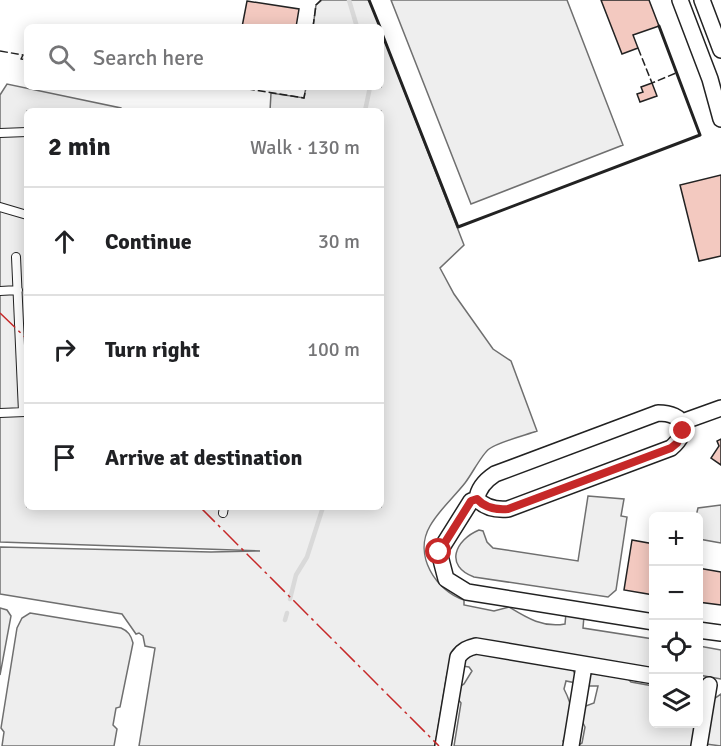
<!DOCTYPE html>
<html lang="en">
<head>
<meta charset="utf-8">
<style>
	:root { --surface:#fff; --page:#f6f6f6; --text:#202124; --muted:#757577; --line:#e0e0e0 }
	body { margin:0; font-family:Signika,sans-serif; background:var(--page); color:var(--text) }
	.controls { position:absolute; right:18px; bottom:18px; display:grid; overflow:hidden; border-radius:9px; box-shadow:0 3px 15px #0003 }
	.controls button { width:54px; height:54px; display:grid; place-items:center; padding:0; border:0; border-bottom:2px solid var(--line); background:var(--surface); color:var(--text); font:30px sans-serif }
	.stop { position:absolute; width:18px; height:18px; margin:-14px; border:4px solid #c62828; border-radius:50%; background:#fff }
	.stop.end { background:#c62828; border-color:#fff; box-shadow:0 2px 6px #0008 }
	.list { margin:0; padding:0; list-style:none }
	h2 { display:flex; justify-content:space-between; align-items:center; height:78px; margin:0; padding:0 24px; font-size:26px }
	h2 small { font-size:20px; font-weight:400; color:var(--muted) }
	.list li { display:grid; grid-template-columns:39px 1fr auto; gap:18px; align-items:center; box-sizing:border-box; height:108px; padding:0 24px; border-top:2px solid var(--line) }
	.list b { display:block; font-size:22px; white-space:nowrap }
	.list em { font-size:20px; font-style:normal; color:var(--muted) }
	.icon { flex:none; width:33px; height:33px; fill:none; stroke:currentColor; stroke-width:2; stroke-linecap:round; stroke-linejoin:round }
	.map { position:relative; flex:none; width:721px; height:746px; overflow:hidden }
	.search { position:absolute; background:var(--surface); box-shadow:0 3px 15px #0003; left:24px; top:24px; width:360px; height:66px; display:flex; align-items:center; gap:15px; box-sizing:border-box; padding:0 21px; border-radius:9px; color:var(--muted); font-size:22px }
	.panel { position:absolute; background:var(--surface); box-shadow:0 3px 15px #0003; left:24px; top:108px; width:360px; height:402px; border-radius:9px }
	.map>svg:first-child { display:block }
	.green { fill:#eee; stroke:#6f6f6f; stroke-width:1.5 }
	.lines { fill:none; stroke-linecap:round; stroke-linejoin:round }
	.stream { stroke:#d9d9d9; stroke-width:4.5 }
	.building { fill:#f3c9c0; stroke:#222; stroke-width:1.5 }
	.service-casing { stroke:#222; stroke-width:10 }
	.minor-casing { stroke:#222; stroke-width:18 }
	.service { stroke:#fff; stroke-width:8 }
	.minor { stroke:#fff; stroke-width:15 }
	.fence { stroke:#222; stroke-width:1.5; stroke-dasharray:8 3; stroke-linecap:butt }
	.wall { stroke:#222; stroke-width:3 }
	.power { stroke:#c62828; stroke-width:1.5; stroke-dasharray:21 4.5 3 4.5; stroke-linecap:butt }
	.route { stroke:#c62828; stroke-width:8 }
</style>
</head>
<body>
<div class="map">
<svg width="721" height="746" viewBox="0 0 721 746">
	<rect width="100%" height="100%" fill="#fff"/>
	<!-- green -->
	<path class="green" d="M 322,0 L 369,0 L 380,27 L 313,27 L 316,5 Z
		M 391,0 L 567,0 L 623,145 L 471,204 Z
		M 381,31 L 464,245 L 440,268 L 454,294 L 493,349 L 511,361 L 537,431 C 526,435 498,442 489,449 C 482,454 472,474 465,483 C 454,497 439,510 430,526 C 413,555 436,591 464,600 L 464,605 L 494,611 L 509,607 C 527,618 543,628 565,624 L 566,613 L 584,616 L 583,628 L 653,639 L 653,668 L 471,642 L 457,646 L 455,649 L 447,674 L 435,746 L 139,746 L 155,648 L 145,646 L 143,636 L 139,633 L 136,634 L 122,614 L 0,594 L 0,547 L 211,552 L 260,551 L 0,542 L 0,95 L 7,84 L 121,108 L 122,111 L 27,111 L 27,507 L 381,507 L 381,111 L 270,111 L 271,93 L 304,98 L 306,87 L 381,87 Z
		M 588,496 L 624,499 L 621,516 L 627,517 L 616,590 L 608,597 L 474,577 C 444,566 455,540 479,530 L 483,531 L 487,542 L 493,548 L 578,561 Z
		M 721,505 L 721,543 L 699,539 L 698,516 L 696,516 L 698,508 Z
		M 0,608 L 7,610 L 11,616 L 0,675 Z
		M 30,613 L 121,628 C 128,631 131,635 133,643 L 120,707 L 116,708 L 113,725 L 117,729 L 114,746 L 2,746 L 4,732 L 1,728 L 17,628 L 22,618 Z
		M 699,646 L 721,650 L 721,679 L 699,675 Z
		M 473,652 L 573,670 L 575,674 L 576,683 L 566,681 L 564,689 C 575,710 573,721 563,741 L 566,746 L 454,746 L 461,703 L 457,698 L 459,687 L 464,684 L 472,671 L 469,667 L 462,666 L 466,655 Z
		M 591,672 L 632,677 L 629,680 L 631,682 L 653,686 L 654,724 L 697,725 L 693,746 L 577,746 L 582,743 L 585,727 L 581,719 L 583,707 L 594,703 L 598,686 L 585,686 Z
		M 721,694 L 721,746 L 706,744 L 714,699 Z"/>
	<g class="lines">
		<!-- stream -->
		<path class="stream" d="M 349,0 L 357,27
			M 365,111 L 370,87
			M 290,599 L 296,575 L 307,557 L 323,507
			M 285,620 L 287,613"/>
	</g>
	<!-- building -->
	<path class="building" d="M 601,0 L 649,0 L 659,26 L 633,35 L 638,48 L 622,54 Z
		M 247,1 L 299,9 L 296,27 L 242,27 Z
		M 652,83 L 657,96 L 640,102 L 637,94 L 643,92 L 641,87 Z
		M 721,175 L 721,256 L 699,261 L 680,185 Z
		M 721,439 L 721,465 L 711,458 L 719,446 L 717,441 Z
		M 632,540 L 654,544 L 654,595 L 624,590 Z
		M 698,568 L 721,572 L 721,605 L 698,602 Z"/>
	<g class="lines">
		<defs>
			<path id="service" d="M 0,133 L 27,132
				M 0,207 L 27,215
				M 16,257 L 23,412
				M 0,291 L 18,290
				M 0,413 L 25,412
				M 223,513 L 224,507"/>
			<path id="minor" d="M 680,0 L 710,79 L 721,119
				M 702,0 L 721,50
				M 682,422 L 721,408
				M 477,499 C 485,508 496,510 508,509 L 671,448 C 691,431 685,413 658,413 L 495,474 C 486,480 478,488 477,499 L 471,501 L 439,552 L 446,579 L 467,592 L 654,622
				M 698,630 L 721,633
				M 443,746 L 458,657 C 463,650 468,648 476,646 L 654,676
				M 571,746 L 584,666
				M 699,746 L 709,685"/>
		</defs>
		<!-- service casing -->
		<use href="#service" class="service-casing"/>
		<!-- minor casing -->
		<use href="#minor" class="minor-casing"/>
		<!-- service -->
		<use href="#service" class="service"/>
		<!-- minor -->
		<use href="#minor" class="minor"/>
		<!-- fence -->
		<path class="fence" d="M 313,27 L 316,5 L 321,0
			M 638,48 L 652,83 L 676,73
			M 0,51 L 23,55 L 21,59 L 27,60
			M 185,87 L 197,89 L 198,87
			M 236,87 L 304,98 L 306,87"/>
		<!-- wall -->
		<path class="wall" d="M 369,0 L 380,27
			M 381,31 L 458,227 L 700,135 L 659,26"/>
		<!-- power -->
		<path class="power" d="M 0,313 L 27,339
			M 200,507 L 439,746"/>
	</g>
	<g class="lines">
		<!-- route -->
		<path class="route" d="M 439,552 L 471,501 L 477,499 C 485,508 496,510 508,509 L 671,448 L 677,443 L 683,431"/>
	</g>
</svg>
<div class="controls">
<button>+</button>
<button>−</button>
<button><svg class="icon" aria-label="locate" viewBox="0 0 24 24"><circle cx="12" cy="12" r="6"/><path d="M12 2v4M12 18v4M2 12h4M18 12h4"/></svg></button>
<button><svg class="icon" aria-label="layers" viewBox="0 0 24 24"><path d="M12 4l9 5-9 5-9-5zM3 14l9 5 9-5"/></svg></button>
</div>
<div class="stop" style="left:439px;top:552px"></div>
<div class="stop end" style="left:683px;top:431px"></div>
<div class="search"><svg class="icon" aria-label="search" viewBox="0 0 24 24"><circle cx="10" cy="10" r="6"/><path d="M15 15l6 6"/></svg>Search here</div>
<section class="panel">
<h2>2 min<small>Walk · 130 m</small></h2>
<ul class="list">
<li><svg class="icon" aria-label="ahead" viewBox="0 0 24 24"><path d="M12 20V5M6 11l6-6 6 6"/></svg><div><b>Continue</b></div><em>30 m</em></li>
<li><svg class="icon" aria-label="right" viewBox="0 0 24 24"><path d="M7 20v-9h11M14 6l5 5-5 5"/></svg><div><b>Turn right</b></div><em>100 m</em></li>
<li><svg class="icon" aria-label="arrive" viewBox="0 0 24 24"><path d="M6 21V4h12l-3 4 3 4H6"/></svg><div><b>Arrive at destination</b></div></li>
</ul>
</section>
</div>
</body>
</html>
